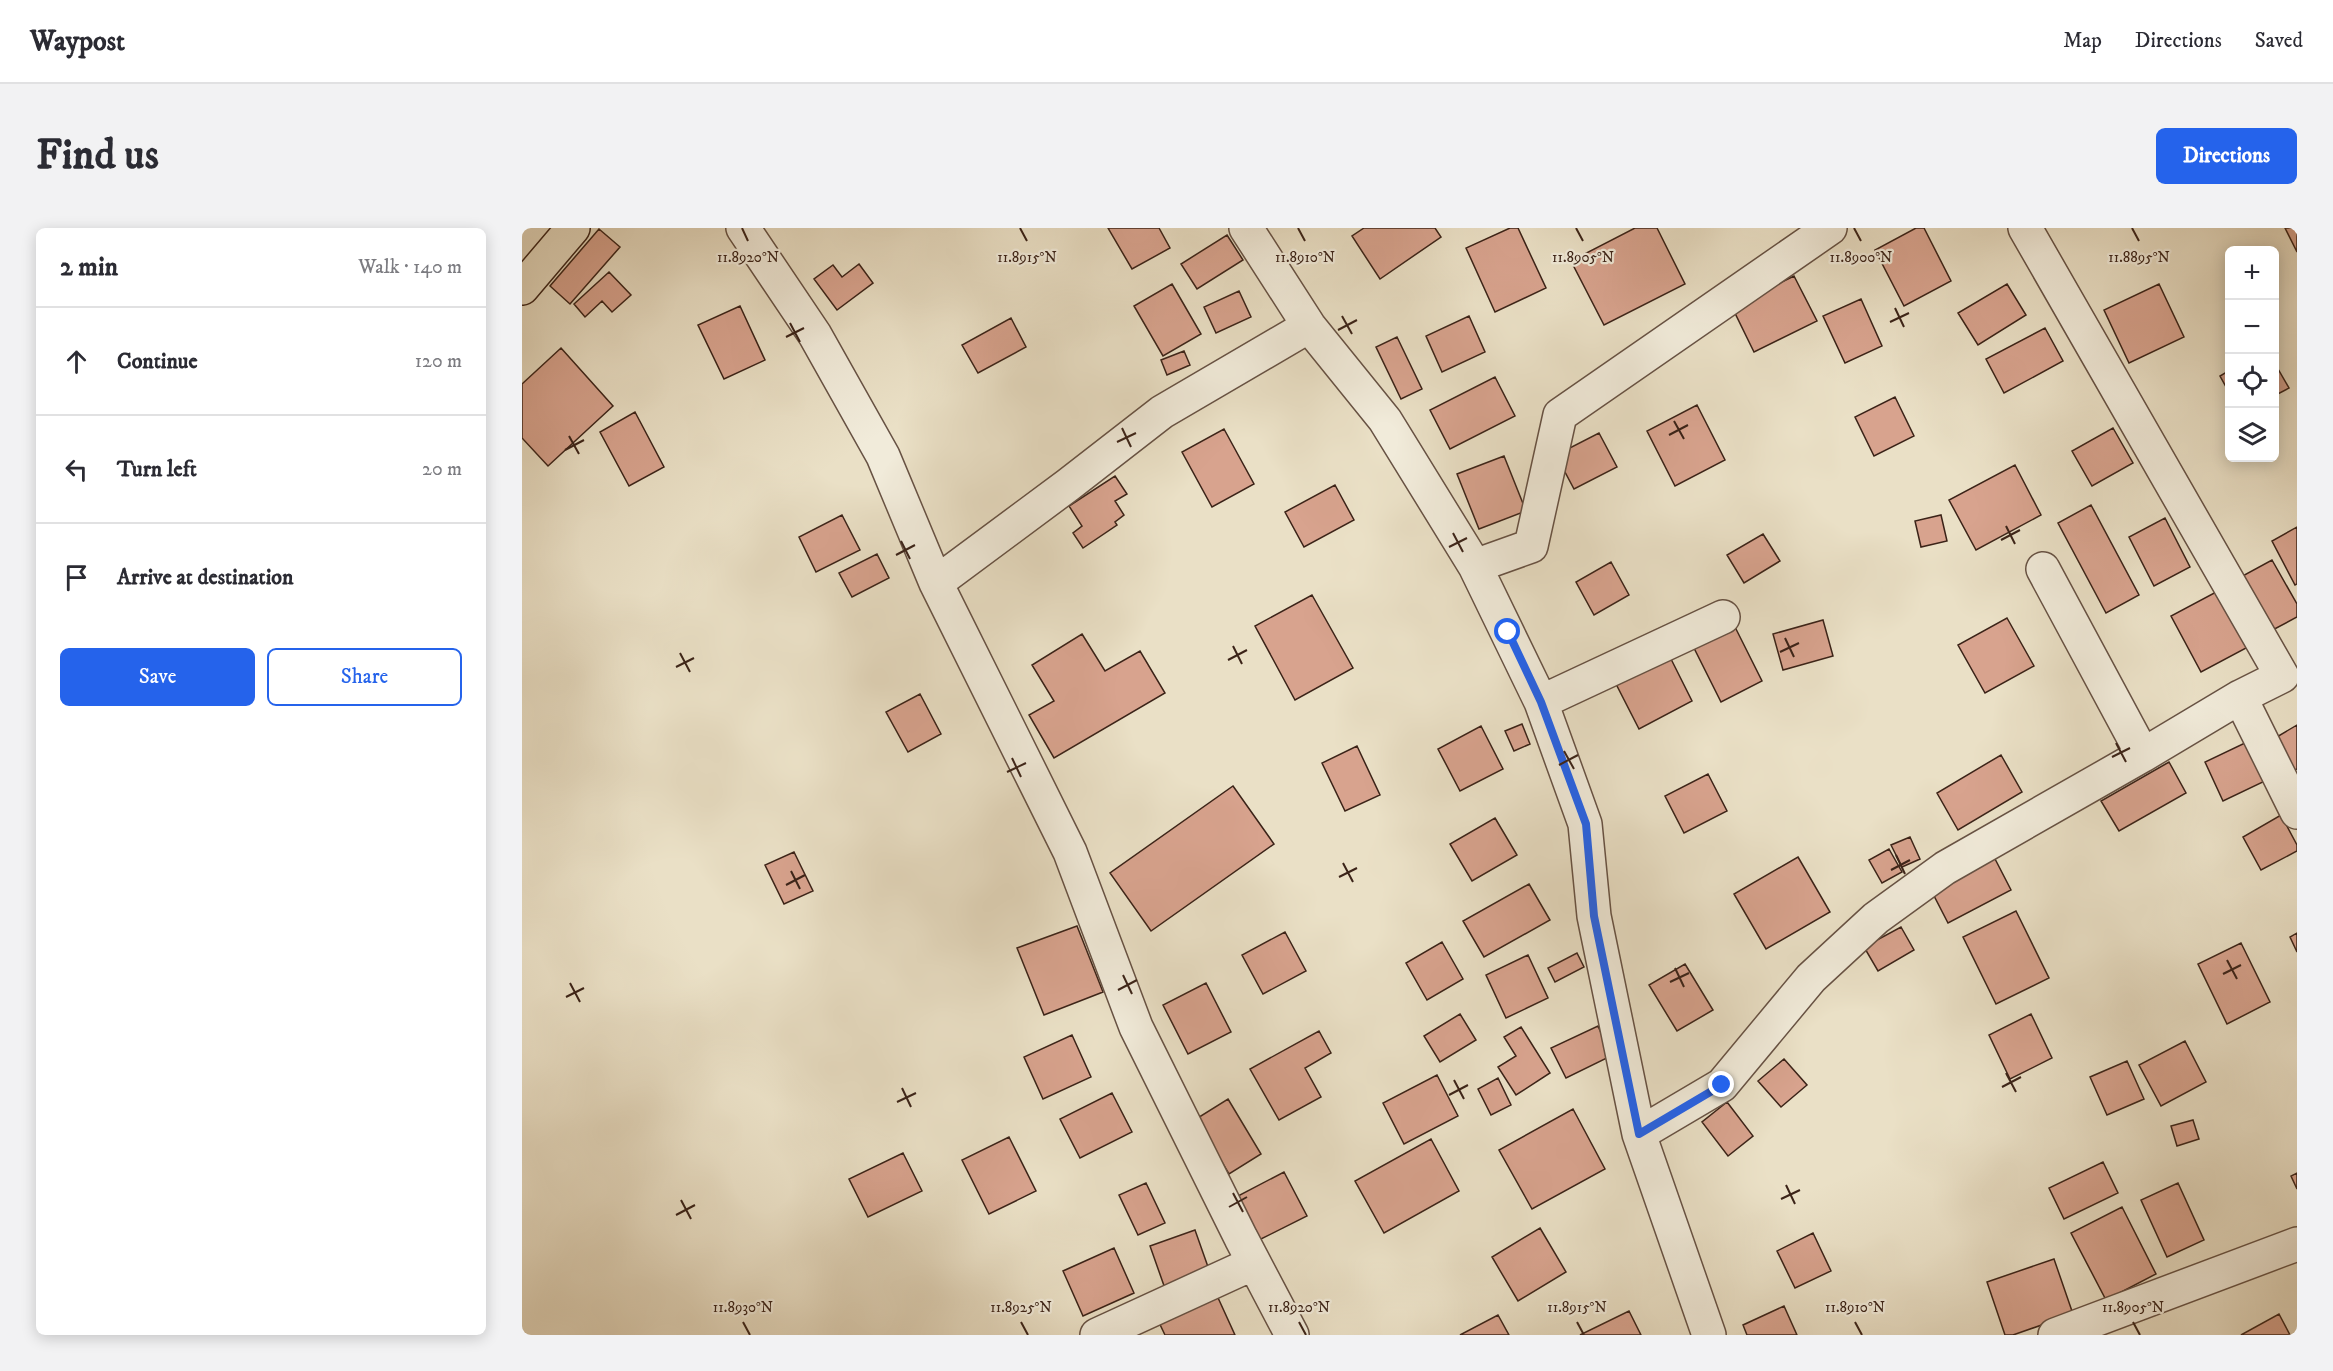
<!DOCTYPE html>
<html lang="en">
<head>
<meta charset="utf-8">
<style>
	:root { --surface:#fff; --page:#f2f2f3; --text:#2b2b33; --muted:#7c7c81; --line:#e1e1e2; --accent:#2563eb }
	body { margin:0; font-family:"IM FELL DW Pica",serif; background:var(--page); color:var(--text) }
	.controls { position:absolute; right:18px; top:18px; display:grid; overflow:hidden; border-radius:9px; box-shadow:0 3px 15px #0003 }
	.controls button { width:54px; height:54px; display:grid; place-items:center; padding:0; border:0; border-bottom:2px solid var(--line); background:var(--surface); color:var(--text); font:30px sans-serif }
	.stop { position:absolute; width:18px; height:18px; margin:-14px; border:4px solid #2563eb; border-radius:50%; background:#fff }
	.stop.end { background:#2563eb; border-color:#fff; box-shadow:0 2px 6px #0008 }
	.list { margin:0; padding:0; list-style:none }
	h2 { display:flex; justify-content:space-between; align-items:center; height:78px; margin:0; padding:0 24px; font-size:26px }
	h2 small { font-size:20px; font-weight:400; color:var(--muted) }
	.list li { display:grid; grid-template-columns:39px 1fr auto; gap:18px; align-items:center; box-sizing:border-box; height:108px; padding:0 24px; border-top:2px solid var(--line) }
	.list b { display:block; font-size:22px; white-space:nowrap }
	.list em { font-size:20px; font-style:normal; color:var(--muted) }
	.actions { display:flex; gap:12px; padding:18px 24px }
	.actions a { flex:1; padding:14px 0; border:2px solid var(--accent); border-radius:9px; text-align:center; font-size:21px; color:var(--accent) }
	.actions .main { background:var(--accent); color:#fff }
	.icon { flex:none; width:33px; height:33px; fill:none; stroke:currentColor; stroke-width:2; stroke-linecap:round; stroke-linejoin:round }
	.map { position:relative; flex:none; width:1775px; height:1107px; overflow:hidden; border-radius:9px }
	header { display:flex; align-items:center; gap:36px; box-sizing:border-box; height:84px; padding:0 30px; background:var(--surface); border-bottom:2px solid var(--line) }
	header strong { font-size:28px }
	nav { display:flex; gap:33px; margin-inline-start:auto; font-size:21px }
	.intro { display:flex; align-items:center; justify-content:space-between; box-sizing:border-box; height:144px; padding:0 36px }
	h1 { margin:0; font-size:42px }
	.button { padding:15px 27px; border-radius:9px; background:var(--accent); color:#fff; font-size:21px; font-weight:700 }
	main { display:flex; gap:36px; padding:0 36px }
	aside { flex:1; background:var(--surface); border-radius:9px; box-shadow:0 3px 15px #0003 }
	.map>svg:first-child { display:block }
	.building { fill:#d8a38e; stroke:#3b2318; stroke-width:1.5 }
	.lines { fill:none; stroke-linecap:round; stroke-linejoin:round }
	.street-casing { stroke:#675244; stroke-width:36 }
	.highway-casing { stroke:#3b2318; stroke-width:36 }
	.street { stroke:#f1ebda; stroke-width:33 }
	.highway { stroke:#eae0c6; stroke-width:33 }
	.route { stroke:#2563eb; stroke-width:8 }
	.ticks { fill:none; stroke:#3b2318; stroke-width:2 }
	.ticks-label { font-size:15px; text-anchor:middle; fill:#3b2318; stroke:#f1ebda; stroke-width:4.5; stroke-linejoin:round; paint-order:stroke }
</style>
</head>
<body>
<header>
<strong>Waypost</strong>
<nav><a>Map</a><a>Directions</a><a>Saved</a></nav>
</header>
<div class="intro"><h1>Find us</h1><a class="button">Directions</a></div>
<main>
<aside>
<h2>2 min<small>Walk · 140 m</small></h2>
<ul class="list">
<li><svg class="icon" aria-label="ahead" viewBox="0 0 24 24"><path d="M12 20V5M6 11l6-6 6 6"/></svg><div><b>Continue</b></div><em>120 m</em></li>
<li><svg class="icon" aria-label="left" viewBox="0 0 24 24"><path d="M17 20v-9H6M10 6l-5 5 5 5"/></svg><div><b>Turn left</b></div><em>20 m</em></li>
<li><svg class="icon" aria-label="arrive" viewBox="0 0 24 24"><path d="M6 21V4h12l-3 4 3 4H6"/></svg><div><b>Arrive at destination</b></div></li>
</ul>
<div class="actions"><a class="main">Save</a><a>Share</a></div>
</aside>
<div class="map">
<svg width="1775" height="1107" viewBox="0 0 1775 1107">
	<rect width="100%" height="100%" fill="#eae0c6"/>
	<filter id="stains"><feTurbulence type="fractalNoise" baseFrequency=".00333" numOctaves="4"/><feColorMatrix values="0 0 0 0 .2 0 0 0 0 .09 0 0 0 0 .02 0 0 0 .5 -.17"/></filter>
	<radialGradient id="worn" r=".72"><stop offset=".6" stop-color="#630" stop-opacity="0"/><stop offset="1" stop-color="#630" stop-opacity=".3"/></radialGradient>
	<!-- building -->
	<path class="building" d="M 586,0 L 637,0 L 648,20 L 610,41 Z
		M 842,0 L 913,0 L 919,9 L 858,51 L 830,8 Z
		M 988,0 L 996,0 L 1024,60 L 973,84 L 944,20 Z
		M 1113,0 L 1135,0 L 1163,56 L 1082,97 L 1049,33 Z
		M 1394,0 L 1402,0 L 1429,53 L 1382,78 L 1353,22 Z
		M 1763,0 L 1775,0 L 1775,24 Z
		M 77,1 L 98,19 L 48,76 L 28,58 Z
		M 705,7 L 721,32 L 675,61 L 659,36 Z
		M 337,36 L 351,55 L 315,82 L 292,51 L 311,37 L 320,49 Z
		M 87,44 L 109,67 L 90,84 L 80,73 L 63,89 L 52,76 Z
		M 1272,48 L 1295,93 L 1232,124 L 1210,79 Z
		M 650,56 L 679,106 L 641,128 L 612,78 Z
		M 1485,56 L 1504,87 L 1456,117 L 1436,85 Z
		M 1637,56 L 1662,109 L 1607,135 L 1582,82 Z
		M 717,63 L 729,89 L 694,105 L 682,79 Z
		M 1339,71 L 1360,118 L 1323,135 L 1301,88 Z
		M 218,78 L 243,132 L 202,151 L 176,97 Z
		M 947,88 L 963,124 L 920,144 L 904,108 Z
		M 489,90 L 504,119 L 456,145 L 440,117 Z
		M 1523,100 L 1541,133 L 1482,165 L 1464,131 Z
		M 875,109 L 900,161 L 879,171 L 854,119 Z
		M 39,120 L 91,178 L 26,238 L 0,210 L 0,156 Z
		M 662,123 L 668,137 L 645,147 L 639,132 Z
		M 1752,134 L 1767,160 L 1752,168 Z
		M 1708,142 L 1708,166 L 1698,148 Z
		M 973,149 L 993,188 L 928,221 L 908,182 Z
		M 1373,169 L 1392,208 L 1352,228 L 1333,189 Z
		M 1175,177 L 1203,232 L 1153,258 L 1125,203 Z
		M 113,184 L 142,239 L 107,258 L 78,204 Z
		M 1591,200 L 1611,235 L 1570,258 L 1550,223 Z
		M 702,201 L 732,256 L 690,279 L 660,224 Z
		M 1077,205 L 1095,239 L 1052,261 L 1034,227 Z
		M 982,228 L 1004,283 L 957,301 L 935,246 Z
		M 1493,237 L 1519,287 L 1454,322 L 1427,272 Z
		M 593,248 L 605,266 L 593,273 L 602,287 L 593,294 L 595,297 L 561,320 L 551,305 L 560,298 L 547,278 Z
		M 813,257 L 832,292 L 782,319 L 763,284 Z
		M 1569,277 L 1617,367 L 1584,385 L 1536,295 Z
		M 320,287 L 338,322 L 294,344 L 277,309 Z
		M 1419,287 L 1425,313 L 1399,319 L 1393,293 Z
		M 1643,290 L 1668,339 L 1632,358 L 1607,309 Z
		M 1775,299 L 1775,356 L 1773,357 L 1750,313 Z
		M 1241,306 L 1258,333 L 1222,355 L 1205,327 Z
		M 355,326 L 367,350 L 330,369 L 317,345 Z
		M 1750,332 L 1775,376 L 1775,389 L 1745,405 L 1715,351 Z
		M 1089,334 L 1107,367 L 1072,387 L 1054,354 Z
		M 1696,363 L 1726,419 L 1679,444 L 1649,388 Z
		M 790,367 L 831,440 L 773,472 L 733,398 Z
		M 1485,390 L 1512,438 L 1463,465 L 1436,417 Z
		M 1301,392 L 1311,428 L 1261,442 L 1251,406 Z
		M 1212,397 L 1240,453 L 1199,474 L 1171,418 Z
		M 560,406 L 583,443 L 618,423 L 643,465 L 532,530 L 507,487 L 532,473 L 510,437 Z
		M 1146,425 L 1170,473 L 1117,501 L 1092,452 Z
		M 398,466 L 419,506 L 386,524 L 364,484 Z
		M 1000,496 L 1008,516 L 992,523 L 983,503 Z
		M 1775,497 L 1775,541 L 1771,543 L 1753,510 Z
		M 959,498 L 981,541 L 938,563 L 916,521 Z
		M 1725,514 L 1743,553 L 1701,573 L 1683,534 Z
		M 835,518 L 858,567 L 823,583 L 800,535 Z
		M 1479,527 L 1500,564 L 1436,602 L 1415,565 Z
		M 1647,534 L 1664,565 L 1597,603 L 1579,573 Z
		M 1186,546 L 1205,583 L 1162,605 L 1143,568 Z
		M 711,558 L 752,616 L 629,703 L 588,645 Z
		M 1759,587 L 1775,617 L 1775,623 L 1739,642 L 1721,609 Z
		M 973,590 L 995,627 L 950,653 L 928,616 Z
		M 1388,609 L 1398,631 L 1380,639 L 1369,617 Z
		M 1367,621 L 1380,644 L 1360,655 L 1347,632 Z
		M 272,624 L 291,663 L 262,676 L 243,637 Z
		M 1471,627 L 1489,662 L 1426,695 L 1408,660 Z
		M 1276,629 L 1308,684 L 1244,721 L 1212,666 Z
		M 1007,656 L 1028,692 L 962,729 L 941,693 Z
		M 1494,683 L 1527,750 L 1474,776 L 1441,709 Z
		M 555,698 L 581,764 L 522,787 L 495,720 Z
		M 1379,699 L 1392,722 L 1356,743 L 1342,719 Z
		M 763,704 L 784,743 L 741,766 L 720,727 Z
		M 1775,705 L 1775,724 L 1768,709 Z
		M 920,714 L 941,751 L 905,772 L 884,735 Z
		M 1719,715 L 1748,774 L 1705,796 L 1676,736 Z
		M 1055,725 L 1062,739 L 1033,754 L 1026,740 Z
		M 1006,727 L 1026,770 L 984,790 L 964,747 Z
		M 1163,736 L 1191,782 L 1155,803 L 1127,757 Z
		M 684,755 L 709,804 L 666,826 L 641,777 Z
		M 938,786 L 954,812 L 918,834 L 902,808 Z
		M 1509,786 L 1530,830 L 1488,851 L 1467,807 Z
		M 1076,798 L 1089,828 L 1044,850 L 1029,820 Z
		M 999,799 L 1028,845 L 994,867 L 976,839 L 994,828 L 982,809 Z
		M 797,803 L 809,825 L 783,840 L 799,869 L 757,892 L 728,841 Z
		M 550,807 L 569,849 L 521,871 L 502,829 Z
		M 1663,813 L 1684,854 L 1639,878 L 1617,837 Z
		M 1262,831 L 1285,857 L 1259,879 L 1236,853 Z
		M 1605,833 L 1622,871 L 1585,887 L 1568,849 Z
		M 915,847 L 936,888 L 882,916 L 861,875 Z
		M 976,850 L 989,877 L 969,887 L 956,861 Z
		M 590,865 L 610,904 L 558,930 L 538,891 Z
		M 706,871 L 739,926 L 707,946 L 674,891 Z
		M 1205,874 L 1231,908 L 1206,928 L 1180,894 Z
		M 1051,881 L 1083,941 L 1010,981 L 977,922 Z
		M 1671,892 L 1677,911 L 1655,918 L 1649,898 Z
		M 487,909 L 514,963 L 467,986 L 440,932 Z
		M 909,911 L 937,963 L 862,1005 L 833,953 Z
		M 381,925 L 400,963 L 346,989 L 327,951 Z
		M 1581,934 L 1596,965 L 1542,991 L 1527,960 Z
		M 762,944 L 785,988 L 737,1012 L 714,969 Z
		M 1775,945 L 1775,961 L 1769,948 Z
		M 624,955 L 643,995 L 616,1007 L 597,967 Z
		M 1656,955 L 1682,1012 L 1645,1029 L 1619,972 Z
		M 1600,979 L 1634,1046 L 1584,1072 L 1549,1005 Z
		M 1018,1000 L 1044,1044 L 996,1073 L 970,1029 Z
		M 673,1002 L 691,1053 L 646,1069 L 628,1018 Z
		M 1291,1005 L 1309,1043 L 1273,1060 L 1255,1023 Z
		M 592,1020 L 612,1065 L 561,1088 L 541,1043 Z
		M 1532,1031 L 1551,1086 L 1491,1107 L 1483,1107 L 1465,1054 Z
		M 692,1061 L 713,1107 L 643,1107 L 634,1088 Z
		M 1262,1078 L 1275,1107 L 1225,1107 L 1221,1097 Z
		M 1107,1083 L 1119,1107 L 1058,1107 Z
		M 1757,1086 L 1768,1107 L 1719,1107 Z
		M 976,1087 L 987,1107 L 938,1107 Z"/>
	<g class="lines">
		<defs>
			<path id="street" d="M 221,0 L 293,107 L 361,228 L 414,355 L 548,624 L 614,799 L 719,1010 L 770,1107
				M 724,0 L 787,98 L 863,192 L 953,338 L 1019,474 L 1063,596 L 1072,688 L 1117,906 L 1187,1107
				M 1503,0 L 1760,448 L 1718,469 L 1621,527
				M 953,338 L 1009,318 L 1038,187 L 1308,0
				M 414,355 L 546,257 L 640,184 L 787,98
				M 1718,469 L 1775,584
				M 1019,474 L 1201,389
				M 1117,906 L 1200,857 L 1289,750 L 1354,690 L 1423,640 L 1621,527 L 1521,341
				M 575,1107 L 732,1035
				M 1533,1107 L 1775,1016"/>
			<path id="highway" d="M 0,60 L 51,0"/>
		</defs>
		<!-- street casing -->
		<use href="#street" class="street-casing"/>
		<!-- highway casing -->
		<use href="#highway" class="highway-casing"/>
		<!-- street -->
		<use href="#street" class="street"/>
		<!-- highway -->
		<use href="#highway" class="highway"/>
	</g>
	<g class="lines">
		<!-- route -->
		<path class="route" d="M 986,404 L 1019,474 L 1064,596 L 1072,688 L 1117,906 L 1200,857"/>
	</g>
	<!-- ticks -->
	<path class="ticks" d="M 220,0 L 226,13M 498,0 L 505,13M 776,0 L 783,13M 1054,0 L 1061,13M 1332,0 L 1339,13M 1610,0 L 1617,13M 1373,80 L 1382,99M 820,88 L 830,106M 1368,94 L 1387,85M 268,95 L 278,114M 816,102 L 835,92M 264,109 L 282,100M 1152,193 L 1162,211M 600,200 L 609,219M 1147,207 L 1166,197M 47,208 L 57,226M 595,214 L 614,205M 43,222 L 62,212M 1484,298 L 1493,316M 931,305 L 941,324M 1479,312 L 1498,302M 379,313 L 388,331M 927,319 L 945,310M 374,327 L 393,317M 1263,410 L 1272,429M 711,418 L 720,436M 1258,424 L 1277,415M 158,425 L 168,444M 706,432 L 725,422M 154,439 L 172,430M 1594,515 L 1604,534M 1042,523 L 1052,541M 1590,529 L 1608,520M 490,530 L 499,549M 1037,537 L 1056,527M 485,544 L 504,535M 1374,627 L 1383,646M 821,635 L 831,654M 1369,642 L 1388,632M 269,643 L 278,661M 817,649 L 835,640M 264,657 L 283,647M 1705,732 L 1715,751M 1153,740 L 1162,759M 1701,746 L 1719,737M 601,747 L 610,766M 1148,754 L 1167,745M 48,755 L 58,774M 596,762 L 615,752M 44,769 L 62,760M 1484,845 L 1494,864M 932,852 L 942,871M 1480,859 L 1499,849M 380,860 L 389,879M 927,867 L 946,857M 375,874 L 394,865M 1264,957 L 1273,976M 711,965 L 721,984M 1259,971 L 1278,962M 159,972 L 169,991M 707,979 L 725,969M 154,987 L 173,977M 221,1094 L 228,1107M 499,1094 L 506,1107M 777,1094 L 784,1107M 1055,1094 L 1062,1107M 1333,1094 L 1340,1107M 1611,1094 L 1618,1107"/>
	<g class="ticks-label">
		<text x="226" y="34">11.8920°N</text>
		<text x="505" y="34">11.8915°N</text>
		<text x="783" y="34">11.8910°N</text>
		<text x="1061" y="34">11.8905°N</text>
		<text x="1339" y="34">11.8900°N</text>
		<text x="1617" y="34">11.8895°N</text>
		<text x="221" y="1084">11.8930°N</text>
		<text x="499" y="1084">11.8925°N</text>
		<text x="777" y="1084">11.8920°N</text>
		<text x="1055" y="1084">11.8915°N</text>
		<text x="1333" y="1084">11.8910°N</text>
		<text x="1611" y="1084">11.8905°N</text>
	</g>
	<rect width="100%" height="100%" filter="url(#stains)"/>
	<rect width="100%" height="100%" fill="url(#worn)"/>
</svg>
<div class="controls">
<button>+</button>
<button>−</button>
<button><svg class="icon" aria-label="locate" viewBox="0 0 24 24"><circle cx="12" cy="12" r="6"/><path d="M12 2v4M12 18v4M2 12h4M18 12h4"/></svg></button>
<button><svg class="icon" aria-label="layers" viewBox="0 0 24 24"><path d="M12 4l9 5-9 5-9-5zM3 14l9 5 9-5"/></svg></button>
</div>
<div class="stop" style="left:986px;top:404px"></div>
<div class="stop end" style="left:1200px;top:857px"></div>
</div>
</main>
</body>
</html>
